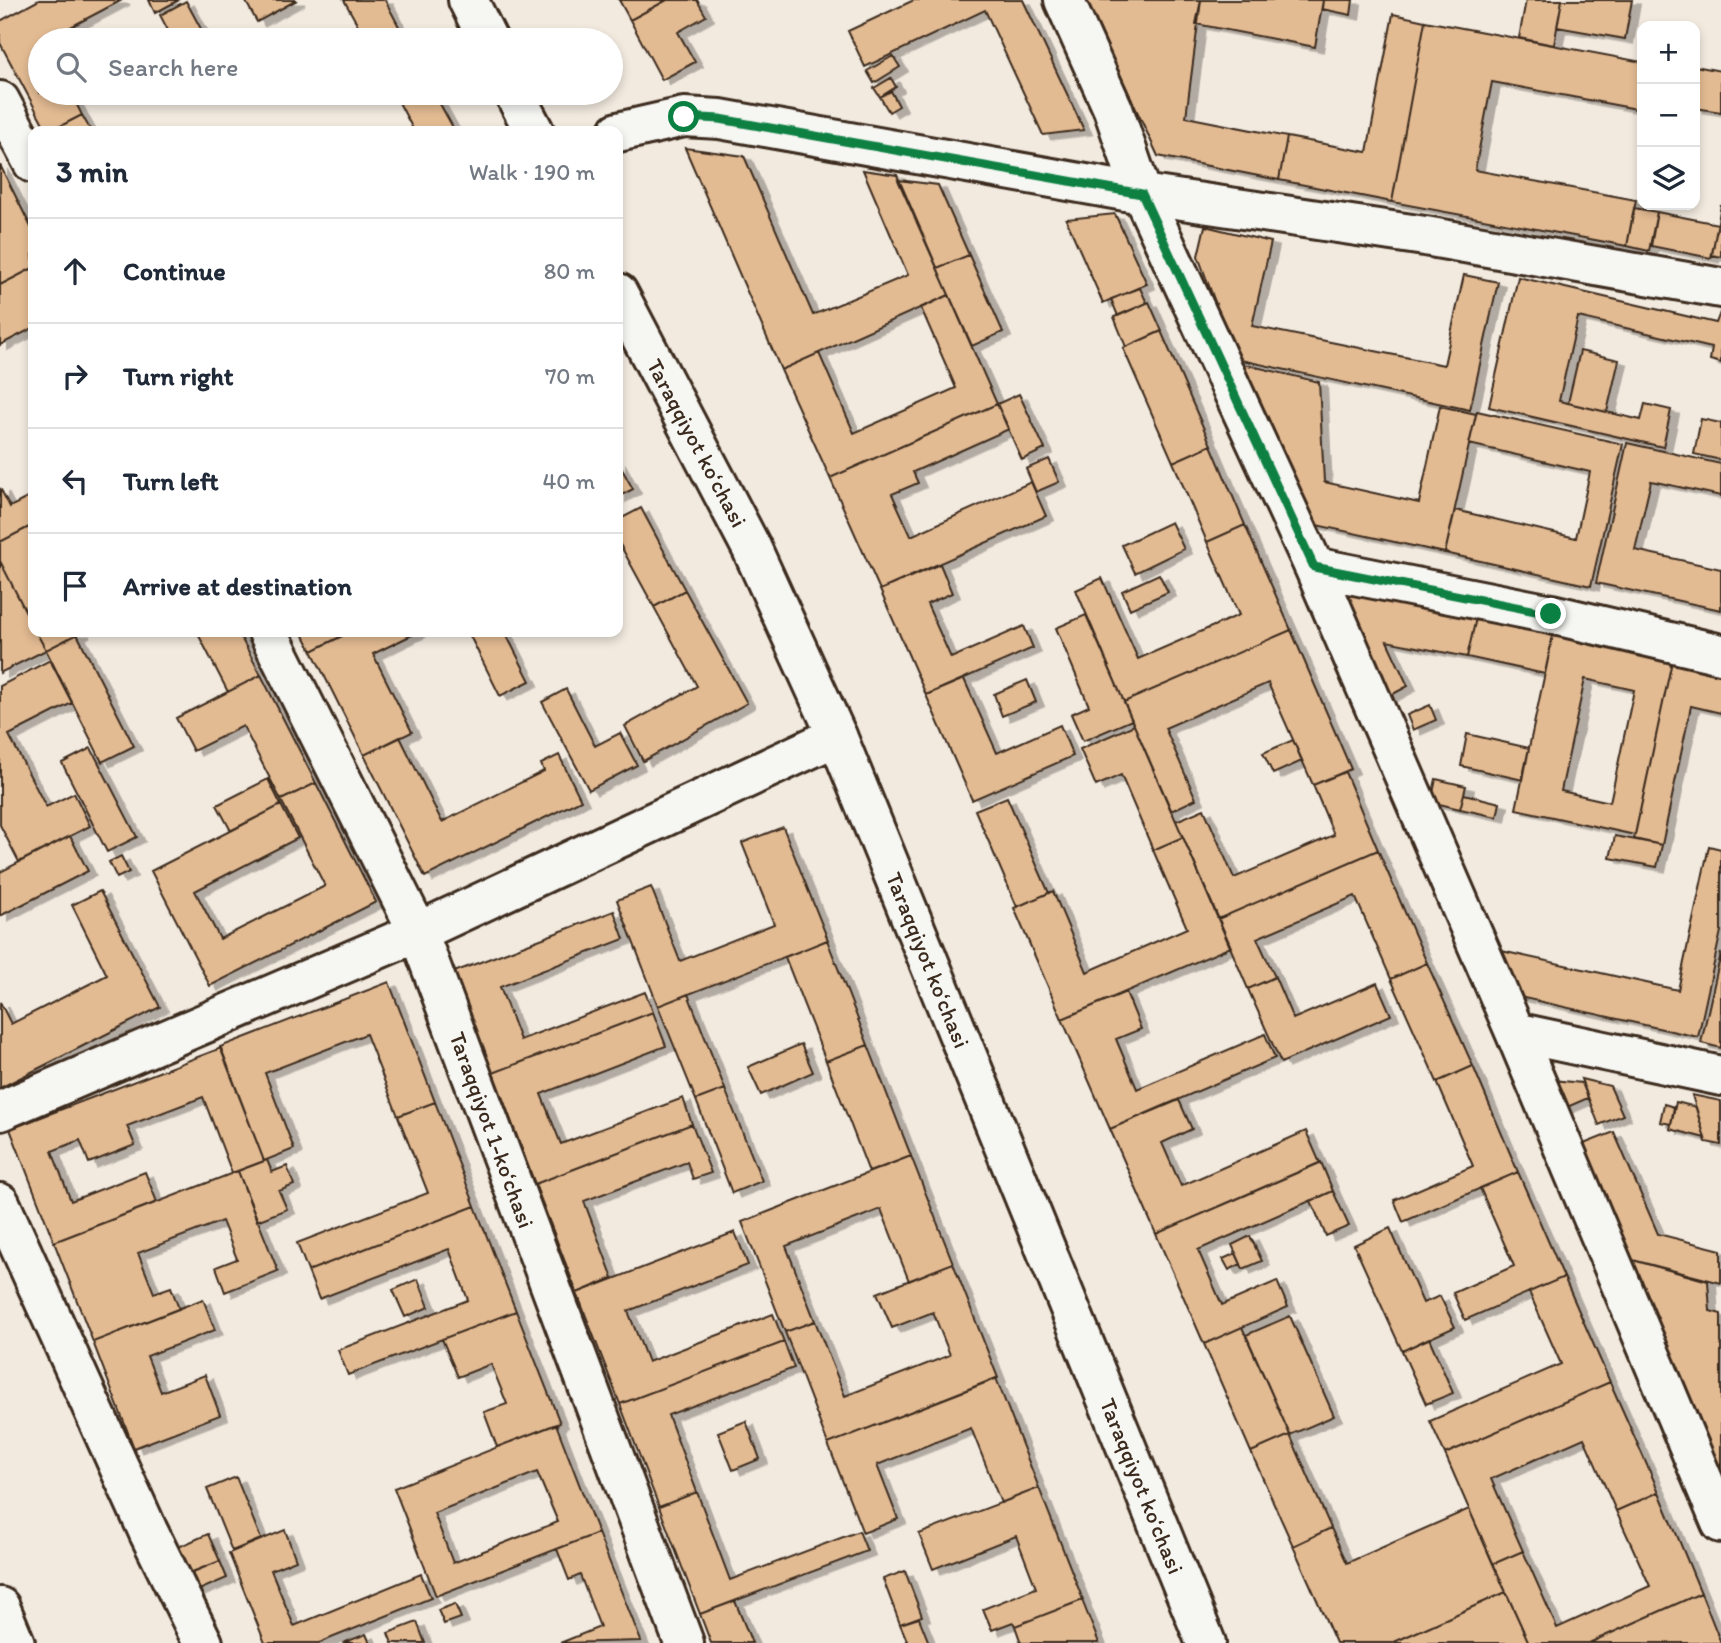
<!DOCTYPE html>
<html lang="en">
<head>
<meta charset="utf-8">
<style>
	:root { --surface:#fff; --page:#f2f2f3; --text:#1f2937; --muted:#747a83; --line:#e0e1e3 }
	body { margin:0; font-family:Itim,sans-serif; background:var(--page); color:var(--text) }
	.controls { position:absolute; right:21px; top:21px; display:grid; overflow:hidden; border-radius:14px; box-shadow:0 4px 10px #0003 }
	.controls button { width:63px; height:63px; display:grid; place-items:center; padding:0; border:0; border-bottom:2px solid var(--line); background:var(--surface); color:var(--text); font:35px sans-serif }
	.stop { position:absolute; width:21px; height:21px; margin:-16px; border:5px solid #0b8043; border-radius:50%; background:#fff }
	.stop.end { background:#0b8043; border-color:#fff; box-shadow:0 2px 7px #0008 }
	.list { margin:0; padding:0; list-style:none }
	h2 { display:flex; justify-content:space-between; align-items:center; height:91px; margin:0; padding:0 28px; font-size:30px }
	h2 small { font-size:23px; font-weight:400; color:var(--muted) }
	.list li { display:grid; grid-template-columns:46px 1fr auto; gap:21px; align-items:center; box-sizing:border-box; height:105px; padding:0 28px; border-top:2px solid var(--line) }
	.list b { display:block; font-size:26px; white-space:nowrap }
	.list em { font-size:23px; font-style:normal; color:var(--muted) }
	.icon { flex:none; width:38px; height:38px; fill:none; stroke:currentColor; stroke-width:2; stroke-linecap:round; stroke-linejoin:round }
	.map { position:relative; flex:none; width:1721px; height:1643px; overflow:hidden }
	.search { position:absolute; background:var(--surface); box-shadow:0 4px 10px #0003; left:28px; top:28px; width:595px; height:77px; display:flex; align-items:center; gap:18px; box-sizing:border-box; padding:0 24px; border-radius:38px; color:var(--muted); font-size:26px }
	.panel { position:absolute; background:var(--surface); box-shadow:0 4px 10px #0003; left:28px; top:126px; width:595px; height:511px; border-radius:14px }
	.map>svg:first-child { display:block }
	.building { fill:#e3bb93; stroke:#3b2a1e; stroke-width:2; fill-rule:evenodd; filter:url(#shadow) }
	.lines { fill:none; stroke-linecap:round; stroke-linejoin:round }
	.street-casing { stroke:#3b2a1e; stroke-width:44 }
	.secondary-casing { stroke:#3b2a1e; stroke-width:44 }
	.street { stroke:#f6f6f2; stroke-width:38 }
	.secondary { stroke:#f6f6f2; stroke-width:38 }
	.route { stroke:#0b8043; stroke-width:9 }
	.labels { text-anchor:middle; stroke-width:6; stroke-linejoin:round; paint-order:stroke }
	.street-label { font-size:23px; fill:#3b2a1e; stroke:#f6f6f2 }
</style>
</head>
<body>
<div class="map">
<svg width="1721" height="1643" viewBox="0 0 1721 1643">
	<defs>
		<filter id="shadow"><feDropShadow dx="8" dy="4.5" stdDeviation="0" flood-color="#0004"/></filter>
	</defs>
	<rect width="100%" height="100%" fill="#f2eadf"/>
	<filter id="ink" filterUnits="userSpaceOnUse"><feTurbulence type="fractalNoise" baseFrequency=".0143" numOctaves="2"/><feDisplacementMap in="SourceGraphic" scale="14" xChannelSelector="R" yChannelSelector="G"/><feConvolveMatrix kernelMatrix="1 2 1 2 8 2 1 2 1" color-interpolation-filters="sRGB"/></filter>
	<g filter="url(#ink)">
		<!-- building -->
		<path class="building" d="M 39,0 L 122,0 L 46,40 L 40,40 L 40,93 L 71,93 L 82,115 L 51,131 L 47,131 L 0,43 L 0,21 Z
			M 149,0 L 179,0 L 155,13 Z
			M 245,0 L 297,0 L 257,22 Z
			M 344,0 L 385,0 L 406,40 L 366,40 Z
			M 619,0 L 667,0 L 630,20 Z
			M 667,0 L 697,0 L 706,16 L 678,32 L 695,62 L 662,80 L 630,20 Z
			M 914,0 L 1023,0 L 1084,130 L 1043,135 L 985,10 L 865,67 L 848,31 Z
			M 1085,0 L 1201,0 L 1186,117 L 1287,137 L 1279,180 L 1158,156 Z
			M 1201,0 L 1323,0 L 1315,47 L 1196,24 Z
			M 1323,0 L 1353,0 L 1351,15 L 1322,9 Z
			M 1526,0 L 1562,0 L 1554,45 L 1519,38 Z
			M 1562,0 L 1632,0 L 1625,39 L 1557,27 Z
			M 186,1 L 207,40 L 173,40 L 160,15 Z
			M 1393,14 L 1425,21 L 1392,202 L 1279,180 L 1287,137 L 1367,152 Z
			M 1425,21 L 1642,62 L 1642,110 L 1492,82 L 1475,170 L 1636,200 L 1627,246 L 1392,202 Z
			M 893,56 L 900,67 L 874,83 L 867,71 Z
			M 1695,66 L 1721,71 L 1721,112 L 1695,108 Z
			M 891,78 L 896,87 L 880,97 L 874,88 Z
			M 891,91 L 899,106 L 889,112 L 880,97 Z
			M 394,93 L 434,93 L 455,131 L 414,131 Z
			M 82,115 L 91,131 L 51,131 Z
			M 685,148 L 744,156 L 813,315 L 908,275 L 863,170 L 897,175 L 949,295 L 781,370 Z
			M 0,165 L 33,231 L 33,268 L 0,285 Z
			M 898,180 L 938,185 L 969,255 L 937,268 Z
			M 1721,205 L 1721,257 L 1712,255 Z
			M 1634,208 L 1657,212 L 1649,251 L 1627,246 Z
			M 1657,212 L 1718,224 L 1711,258 L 1651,246 Z
			M 1115,214 L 1147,284 L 1103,303 L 1066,219 Z
			M 1205,226 L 1271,242 L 1252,326 L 1444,365 L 1464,275 L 1498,282 L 1470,410 L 1236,359 L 1198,256 Z
			M 969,255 L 1003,332 L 972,346 L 937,268 Z
			M 33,268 L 33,328 L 0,345 L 0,285 Z
			M 1518,277 L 1716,323 L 1721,310 L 1721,363 L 1710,360 L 1712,348 L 1578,317 L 1559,401 L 1641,420 L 1645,404 L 1671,410 L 1663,447 L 1489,407 Z
			M 1140,288 L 1147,303 L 1118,316 L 1111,299 Z
			M 949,295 L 997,404 L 830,478 L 781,370 L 819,353 L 854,433 L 956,388 L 921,308 Z
			M 1149,302 L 1162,331 L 1126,347 L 1114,317 Z
			M 1161,331 L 1211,445 L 1173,462 L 1123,348 Z
			M 1580,351 L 1619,360 L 1607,412 L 1568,403 Z
			M 1239,363 L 1319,382 L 1324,482 L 1419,503 L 1440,406 L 1476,414 L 1445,553 L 1307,523 Z
			M 1019,394 L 1045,449 L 1022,460 L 997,404 Z
			M 997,404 L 1009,429 L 913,472 L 918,483 L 892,494 L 911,536 L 1031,482 L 1046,516 L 880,590 L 830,478 Z
			M 1477,411 L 1623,444 L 1591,586 L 1445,553 L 1455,510 L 1576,538 L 1590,472 L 1469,444 Z
			M 1701,419 L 1721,423 L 1721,460 L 1694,454 Z
			M 1627,443 L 1721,464 L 1721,496 L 1651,481 L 1635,550 L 1721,569 L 1721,610 L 1596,583 Z
			M 1211,445 L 1245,525 L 1207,542 L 1173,462 Z
			M 1049,459 L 1059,482 L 1036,492 L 1026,469 Z
			M 618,462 L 633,489 L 618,497 Z
			M 0,488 L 10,507 L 33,495 L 33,525 L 0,542 Z
			M 641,508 L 685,590 L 654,607 L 618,541 L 618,520 Z
			M 1171,522 L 1184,549 L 1135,573 L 1122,545 Z
			M 33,525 L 33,626 L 0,561 L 0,542 Z
			M 1245,525 L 1291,630 L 1124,702 L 1076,590 L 1102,578 L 1138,659 L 1239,615 L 1207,542 Z
			M 0,561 L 33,626 L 33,632 L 36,632 L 46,650 L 0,673 Z
			M 940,564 L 952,593 L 927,604 L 951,658 L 1024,626 L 1033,648 L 926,695 L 880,590 Z
			M 1159,574 L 1168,592 L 1130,609 L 1122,591 Z
			M 685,590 L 747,703 L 643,761 L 625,726 L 697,686 L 654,607 Z
			M 1349,592 L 1476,618 L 1467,657 L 1387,641 L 1408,686 L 1382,700 L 1345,613 Z
			M 1086,615 L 1132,720 L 1083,741 L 1071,714 L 1089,706 L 1056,628 Z
			M 1476,618 L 1553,635 L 1545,674 L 1467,657 Z
			M 1291,630 L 1351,769 L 1313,785 L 1268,683 L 1165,728 L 1196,799 L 1171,811 L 1124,702 Z
			M 36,632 L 82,632 L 46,650 Z
			M 197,632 L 238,632 L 261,675 L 228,692 Z
			M 302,632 L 350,632 L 312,651 Z
			M 418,632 L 373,654 L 412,732 L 364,755 L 312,651 L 350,632 Z
			M 468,632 L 505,632 L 530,681 L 500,696 Z
			M 77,634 L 134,746 L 102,762 L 46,650 Z
			M 1553,635 L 1672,661 L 1635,835 L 1516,809 ZM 1585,679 L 1634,690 L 1610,802 L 1561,791 Z
			M 50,660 L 72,703 L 9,735 L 46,807 L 74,793 L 90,826 L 19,862 L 0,825 L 0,686 Z
			M 1672,661 L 1721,671 L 1721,713 L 1691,706 L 1662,845 L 1634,839 Z
			M 261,675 L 316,783 L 281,800 L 243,726 L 193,751 L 176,718 Z
			M 964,679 L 997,753 L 1060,725 L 1073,756 L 972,800 L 926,695 Z
			M 1027,680 L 1036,702 L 1002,716 L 994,694 Z
			M 566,689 L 595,746 L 620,733 L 637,765 L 589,790 L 542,702 Z
			M 1430,705 L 1436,720 L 1413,730 L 1407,715 Z
			M 1134,725 L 1183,837 L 1153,850 L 1121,775 L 1096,786 L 1080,749 Z
			M 1467,734 L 1529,748 L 1523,780 L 1461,766 Z
			M 400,737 L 442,822 L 544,771 L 541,764 L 559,755 L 581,800 L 425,877 L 364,755 Z
			M 1293,740 L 1302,761 L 1273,774 L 1263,753 Z
			M 91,748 L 137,837 L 107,852 L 62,763 Z
			M 1345,772 L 1378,850 L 1218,919 L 1176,821 L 1204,809 L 1234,878 L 1334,835 L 1313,785 Z
			M 268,779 L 281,805 L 231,831 L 217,805 Z
			M 1436,779 L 1466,786 L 1460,809 L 1431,802 Z
			M 316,783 L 376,902 L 210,986 L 151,871 L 281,805 L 298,838 L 195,891 L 220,939 L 325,886 L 281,800 Z
			M 1464,794 L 1500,803 L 1497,817 L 1460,809 Z
			M 1007,797 L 1049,893 L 1017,907 L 975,810 Z
			M 783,827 L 828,940 L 658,1006 L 617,900 L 651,887 L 680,961 L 774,924 L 742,843 Z
			M 70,836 L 88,871 L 0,916 L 0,872 Z
			M 1615,836 L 1662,845 L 1657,867 L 1610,858 Z
			M 1183,837 L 1231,947 L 1062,1019 L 1014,908 L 1053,891 L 1087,972 L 1187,928 L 1153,850 Z
			M 1709,846 L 1721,849 L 1721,931 L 1698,1037 L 1515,996 L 1497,950 L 1678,990 Z
			M 1378,850 L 1427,963 L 1391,979 L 1355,896 L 1257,938 L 1275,977 L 1248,989 L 1218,919 Z
			M 121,856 L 129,872 L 117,878 L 109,862 Z
			M 100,891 L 160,1007 L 0,1088 L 0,1002 L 11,1024 L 107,975 L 72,905 Z
			M 614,911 L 624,939 L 500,987 L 520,1040 L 645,992 L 653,1012 L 493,1073 L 454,972 Z
			M 827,940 L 868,1045 L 826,1061 L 785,957 Z
			M 1721,953 L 1721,1048 L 1701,1043 Z
			M 1427,963 L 1473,1066 L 1437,1082 L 1391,979 Z
			M 1275,977 L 1293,1019 L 1377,983 L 1391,1015 L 1281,1063 L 1248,989 Z
			M 389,982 L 435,1102 L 398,1116 L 366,1034 L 265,1073 L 294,1149 L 264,1161 L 220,1047 Z
			M 1126,992 L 1141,1029 L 1116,1039 L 1137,1089 L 1265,1034 L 1275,1058 L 1110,1129 L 1062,1019 Z
			M 688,994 L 725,1089 L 696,1100 L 658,1006 Z
			M 653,1012 L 666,1046 L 541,1094 L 561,1144 L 683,1098 L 692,1124 L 535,1184 L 493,1073 Z
			M 801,1044 L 813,1072 L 761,1095 L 748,1067 Z
			M 868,1045 L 911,1156 L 869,1172 L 826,1061 Z
			M 221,1048 L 264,1161 L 232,1173 L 203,1097 L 127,1126 L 135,1145 L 89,1163 L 80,1140 L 52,1151 L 71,1201 L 145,1172 L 157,1202 L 54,1242 L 10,1129 Z
			M 1473,1066 L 1518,1172 L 1403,1222 L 1394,1200 L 1473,1166 L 1437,1082 Z
			M 1581,1079 L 1610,1086 L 1623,1115 L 1599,1125 Z
			M 1552,1080 L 1582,1083 L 1588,1098 L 1565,1108 Z
			M 725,1089 L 762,1181 L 732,1193 L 696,1100 Z
			M 1692,1095 L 1721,1101 L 1721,1145 L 1706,1142 Z
			M 1179,1100 L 1192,1129 L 1162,1143 L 1181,1186 L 1306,1131 L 1320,1163 L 1156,1234 L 1110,1129 Z
			M 435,1102 L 475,1206 L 308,1271 L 297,1243 L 428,1193 L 398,1116 Z
			M 1676,1102 L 1696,1107 L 1705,1138 L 1670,1129 Z
			M 1664,1104 L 1674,1107 L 1671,1124 L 1660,1122 Z
			M 692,1124 L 711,1173 L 693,1179 L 687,1162 L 584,1201 L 613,1278 L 577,1293 L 535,1184 Z
			M 1614,1132 L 1658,1234 L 1721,1250 L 1721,1283 L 1629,1259 L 1581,1145 Z
			M 911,1156 L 953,1263 L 909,1281 L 881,1209 L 786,1246 L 815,1321 L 785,1332 L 742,1222 Z
			M 267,1160 L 272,1172 L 287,1166 L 294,1185 L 279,1191 L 287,1209 L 257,1221 L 238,1171 Z
			M 1321,1162 L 1333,1191 L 1198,1250 L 1222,1305 L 1277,1281 L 1288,1307 L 1204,1344 L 1156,1234 Z
			M 238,1171 L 278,1271 L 225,1292 L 216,1267 L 237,1259 L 222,1221 L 138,1253 L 154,1293 L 171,1287 L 179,1309 L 93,1342 L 54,1242 Z
			M 1518,1172 L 1564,1277 L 1465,1320 L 1453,1293 L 1514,1266 L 1480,1188 Z
			M 1333,1191 L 1349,1226 L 1326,1236 L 1311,1201 Z
			M 475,1206 L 516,1311 L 348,1375 L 338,1350 L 468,1300 L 449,1249 L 319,1299 L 308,1271 Z
			M 1390,1228 L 1423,1303 L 1440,1296 L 1455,1327 L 1402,1351 L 1354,1245 Z
			M 735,1232 L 748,1265 L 628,1311 L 648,1362 L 773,1314 L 784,1342 L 620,1404 L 577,1293 Z
			M 1250,1236 L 1262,1261 L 1243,1269 L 1232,1245 Z
			M 1236,1253 L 1241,1264 L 1229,1270 L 1223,1259 Z
			M 1629,1259 L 1708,1281 L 1710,1311 L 1721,1314 L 1721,1473 L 1715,1471 Z
			M 953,1263 L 998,1378 L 828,1444 L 785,1332 L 815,1321 L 845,1396 L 950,1355 L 933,1312 L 892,1328 L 877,1293 Z
			M 1564,1277 L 1610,1382 L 1445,1454 L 1430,1421 L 1561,1364 L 1529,1292 Z
			M 418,1279 L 429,1307 L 405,1317 L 393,1290 Z
			M 203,1299 L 215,1330 L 147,1356 L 161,1392 L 205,1375 L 220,1415 L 134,1448 L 93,1342 Z
			M 516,1311 L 560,1423 L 497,1447 L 484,1412 L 507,1404 L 491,1364 L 458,1377 L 442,1339 Z
			M 1290,1316 L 1334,1416 L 1290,1435 L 1246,1335 Z
			M 1242,1327 L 1290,1435 L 1251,1452 L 1204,1344 Z
			M 1429,1338 L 1453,1393 L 1426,1404 L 1402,1351 Z
			M 784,1342 L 794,1368 L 668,1415 L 697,1492 L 659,1507 L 620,1404 Z
			M 996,1378 L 1039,1488 L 1001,1503 L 971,1428 L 877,1465 L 898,1519 L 863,1533 L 828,1444 Z
			M 1610,1382 L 1659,1492 L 1616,1511 L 1584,1438 L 1491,1479 L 1523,1551 L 1493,1564 L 1445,1454 Z
			M 746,1421 L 760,1459 L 733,1470 L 718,1432 Z
			M 556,1424 L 598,1533 L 436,1596 L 394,1488 ZM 537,1472 L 558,1522 L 453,1563 L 434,1513 Z
			M 1290,1435 L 1331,1528 L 1293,1546 L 1251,1452 Z
			M 236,1477 L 261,1539 L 232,1551 L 207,1489 Z
			M 1039,1488 L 1083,1600 L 1015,1626 L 1013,1622 L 992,1630 L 983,1609 L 1036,1588 L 1016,1536 L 933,1569 L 919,1534 Z
			M 697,1492 L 730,1580 L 859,1531 L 867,1551 L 700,1614 L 659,1507 Z
			M 1659,1492 L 1701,1593 L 1589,1643 L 1529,1643 L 1493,1564 L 1523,1551 L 1557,1628 L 1650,1586 L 1616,1511 Z
			M 1469,1509 L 1506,1592 L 1392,1643 L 1336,1643 L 1293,1546 L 1331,1528 L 1347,1563 Z
			M 285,1530 L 296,1560 L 271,1570 L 294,1626 L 421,1574 L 431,1598 L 319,1643 L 265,1643 L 229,1553 Z
			M 598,1533 L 641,1641 L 560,1643 L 600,1627 L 580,1575 L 569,1580 L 557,1549 Z
			M 208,1534 L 220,1561 L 187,1574 L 176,1548 Z
			M 220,1561 L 227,1578 L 190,1594 L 183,1576 Z
			M 905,1571 L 922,1616 L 900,1624 L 883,1579 Z
			M 1506,1592 L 1529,1643 L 1392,1643 Z
			M 1701,1593 L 1721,1643 L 1589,1643 Z
			M 1082,1600 L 1099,1643 L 1021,1643 L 1015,1626 Z
			M 735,1601 L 752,1643 L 711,1643 L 700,1614 Z
			M 455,1604 L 461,1618 L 444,1624 L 438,1610 Z
			M 919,1618 L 929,1643 L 908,1643 L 900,1624 Z
			M 417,1622 L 425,1643 L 392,1643 L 388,1633 Z
			M 366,1634 L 370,1643 L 343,1643 Z"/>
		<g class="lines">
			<defs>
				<path id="street" d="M 1064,0 L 1113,109 L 1142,194 L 1314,567 L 1515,1032 L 1721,1523
					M 0,101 L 33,163
					M 618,132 L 684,117 L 720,119 L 1142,194 L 1425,236 L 1721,288
					M 1314,567 L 1551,614 L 1721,654
					M 268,632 L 418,932 L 684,1643
					M 1515,1032 L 1721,1076
					M 0,1111 L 418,932 L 837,736
					M 0,1203 L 148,1531 L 203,1643
					M 0,1607 L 15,1643"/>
				<path id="secondary" d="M 468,0 L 488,40
					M 514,93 L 534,131
					M 618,293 L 751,547 L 837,736 L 1206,1643"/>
			</defs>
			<!-- street casing -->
			<use href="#street" class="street-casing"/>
			<!-- secondary casing -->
			<use href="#secondary" class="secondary-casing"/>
			<!-- street -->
			<use href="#street" class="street"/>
			<!-- secondary -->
			<use href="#secondary" class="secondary"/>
		</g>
	</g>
	<g class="lines" filter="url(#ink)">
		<!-- route -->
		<path class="route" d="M 684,117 L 720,119 L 1142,194 L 1314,567 L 1551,614"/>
	</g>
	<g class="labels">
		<!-- street labels -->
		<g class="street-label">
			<text transform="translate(697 443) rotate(62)" y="8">Taraqqiyot koʻchasi</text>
			<text transform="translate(928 960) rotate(68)" y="8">Taraqqiyot koʻchasi</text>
			<text transform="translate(492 1130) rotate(70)" y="8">Taraqqiyot 1-koʻchasi</text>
			<text transform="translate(1142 1486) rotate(68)" y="8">Taraqqiyot koʻchasi</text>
		</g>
	</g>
</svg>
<div class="controls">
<button>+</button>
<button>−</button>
<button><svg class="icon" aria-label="layers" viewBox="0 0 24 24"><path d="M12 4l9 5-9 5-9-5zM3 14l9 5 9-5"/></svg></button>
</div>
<div class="stop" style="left:684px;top:117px"></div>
<div class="stop end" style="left:1551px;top:614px"></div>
<div class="search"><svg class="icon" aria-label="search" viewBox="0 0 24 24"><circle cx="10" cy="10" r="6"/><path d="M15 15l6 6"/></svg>Search here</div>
<section class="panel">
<h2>3 min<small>Walk · 190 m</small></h2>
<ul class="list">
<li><svg class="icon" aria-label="ahead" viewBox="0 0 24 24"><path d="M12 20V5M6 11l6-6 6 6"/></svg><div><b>Continue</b></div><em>80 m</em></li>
<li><svg class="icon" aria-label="right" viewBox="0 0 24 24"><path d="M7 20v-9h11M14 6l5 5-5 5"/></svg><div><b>Turn right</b></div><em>70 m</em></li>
<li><svg class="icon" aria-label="left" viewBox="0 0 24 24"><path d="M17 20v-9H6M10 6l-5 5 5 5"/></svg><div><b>Turn left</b></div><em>40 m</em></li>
<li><svg class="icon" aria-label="arrive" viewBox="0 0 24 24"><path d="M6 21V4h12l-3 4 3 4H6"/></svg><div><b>Arrive at destination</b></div></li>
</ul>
</section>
</div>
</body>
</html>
